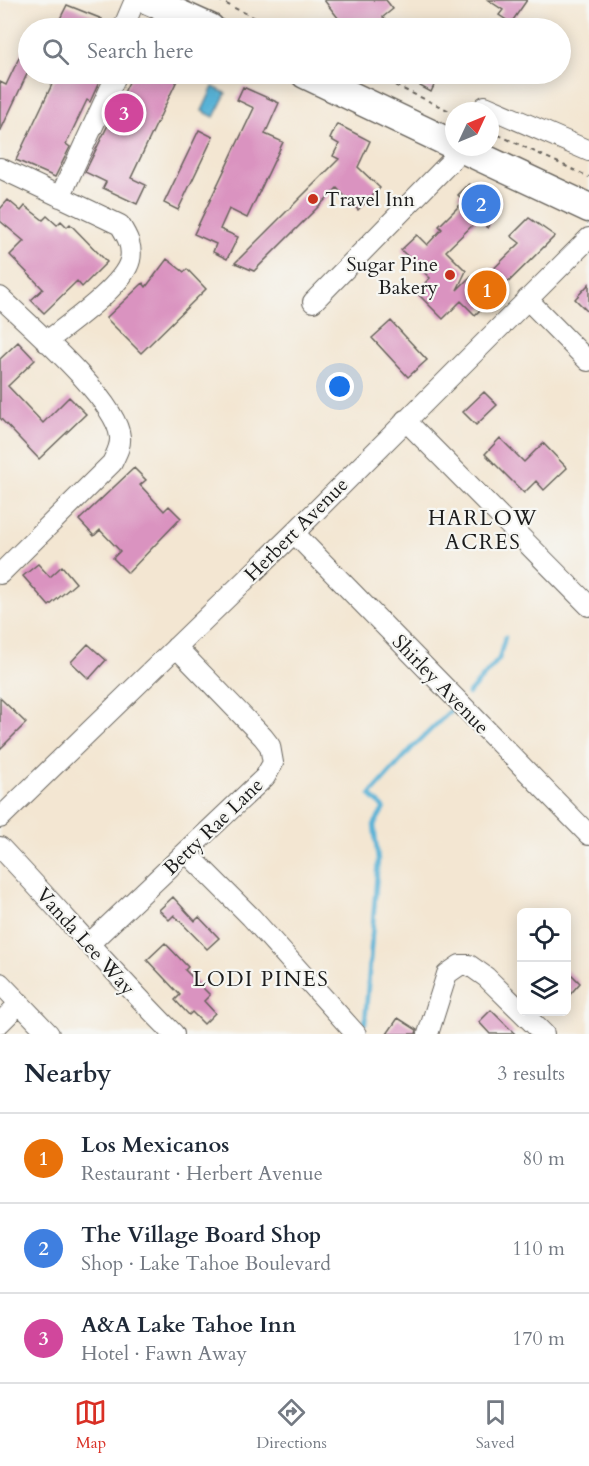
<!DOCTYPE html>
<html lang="en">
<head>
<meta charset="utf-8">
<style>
	:root { --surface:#fff; --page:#f6f6f7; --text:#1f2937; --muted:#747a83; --line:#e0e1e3; --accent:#d93025 }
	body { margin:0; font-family:Cardo,serif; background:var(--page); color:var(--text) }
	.controls { position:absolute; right:18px; bottom:18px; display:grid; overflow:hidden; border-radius:9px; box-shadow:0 3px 15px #0003 }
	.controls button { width:54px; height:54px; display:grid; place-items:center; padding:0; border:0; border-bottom:2px solid var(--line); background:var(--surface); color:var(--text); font:30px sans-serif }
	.compass { position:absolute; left:445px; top:102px; width:54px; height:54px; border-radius:50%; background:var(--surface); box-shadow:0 3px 15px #0003; rotate:46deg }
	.you { position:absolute; left:340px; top:387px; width:21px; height:21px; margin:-15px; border:4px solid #fff; border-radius:50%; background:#1a73e8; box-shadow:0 0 0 9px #1a73e833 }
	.badge { display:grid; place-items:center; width:39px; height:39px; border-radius:50%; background:var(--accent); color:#fff; font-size:20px; font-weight:700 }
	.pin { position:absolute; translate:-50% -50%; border:3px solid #fff; box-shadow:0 2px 6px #0006 }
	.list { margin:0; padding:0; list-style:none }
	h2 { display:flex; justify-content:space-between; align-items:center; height:78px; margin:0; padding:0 24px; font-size:26px }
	h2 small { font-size:20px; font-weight:400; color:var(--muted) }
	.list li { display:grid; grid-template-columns:39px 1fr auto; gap:18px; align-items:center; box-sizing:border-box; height:90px; padding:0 24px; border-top:2px solid var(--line) }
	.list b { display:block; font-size:22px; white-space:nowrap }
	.list p { margin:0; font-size:20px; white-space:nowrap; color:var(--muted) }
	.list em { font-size:20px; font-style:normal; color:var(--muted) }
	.icon { flex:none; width:33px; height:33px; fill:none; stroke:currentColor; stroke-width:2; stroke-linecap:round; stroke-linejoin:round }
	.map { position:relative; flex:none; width:589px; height:1034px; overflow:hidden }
	.search { position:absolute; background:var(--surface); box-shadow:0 3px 15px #0003; left:18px; right:18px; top:18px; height:66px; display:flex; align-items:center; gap:15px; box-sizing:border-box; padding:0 21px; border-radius:33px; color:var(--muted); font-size:22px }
	.sheet { height:348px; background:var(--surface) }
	nav { display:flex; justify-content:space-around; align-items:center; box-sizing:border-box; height:84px; border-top:2px solid var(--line); background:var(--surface); font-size:16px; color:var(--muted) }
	nav a { display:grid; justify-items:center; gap:3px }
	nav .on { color:var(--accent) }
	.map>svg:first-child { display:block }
	.water { fill:#58b2d6; stroke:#3a6779; stroke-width:1.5 }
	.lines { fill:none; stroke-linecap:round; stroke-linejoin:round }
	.stream { stroke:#58b2d6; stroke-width:4.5 }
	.building { fill:#da93c0 }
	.minor-casing { stroke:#67635c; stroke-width:22 }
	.highway-casing { stroke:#67635c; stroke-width:31 }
	.path { stroke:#67635c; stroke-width:2; stroke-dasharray:4.5 4.5; stroke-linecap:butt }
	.minor { stroke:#fff; stroke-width:20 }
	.highway { stroke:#fff; stroke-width:28 }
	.poi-dot { fill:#c8321e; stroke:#f6f6f2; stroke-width:2 }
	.labels { text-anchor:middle; stroke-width:4.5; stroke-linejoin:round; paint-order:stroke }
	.poi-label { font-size:20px; fill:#1c1c1c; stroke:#f6f6f2; text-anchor:start }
	.street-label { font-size:20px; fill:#1c1c1c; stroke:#f6f6f2 }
	.neighbourhood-label { font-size:21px; letter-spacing:1.5px; fill:#1c1c1c; stroke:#f6f6f2 }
</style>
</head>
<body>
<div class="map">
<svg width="589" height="1034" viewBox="0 0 589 1034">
	<rect width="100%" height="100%" fill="#f6f6f2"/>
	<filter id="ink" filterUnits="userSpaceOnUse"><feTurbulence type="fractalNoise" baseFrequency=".0167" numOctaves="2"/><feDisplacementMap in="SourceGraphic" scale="12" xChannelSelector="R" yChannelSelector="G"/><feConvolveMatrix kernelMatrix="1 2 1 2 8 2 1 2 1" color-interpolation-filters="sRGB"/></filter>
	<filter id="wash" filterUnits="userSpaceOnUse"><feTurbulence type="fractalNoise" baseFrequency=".008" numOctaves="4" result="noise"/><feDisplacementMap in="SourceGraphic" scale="24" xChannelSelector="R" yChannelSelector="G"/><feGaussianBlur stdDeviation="1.35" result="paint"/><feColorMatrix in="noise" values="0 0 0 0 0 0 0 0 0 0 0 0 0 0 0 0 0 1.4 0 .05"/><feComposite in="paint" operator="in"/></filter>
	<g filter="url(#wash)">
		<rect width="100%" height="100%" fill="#f3e6d2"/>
		<!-- water -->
		<path class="water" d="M 213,87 L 226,93 L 214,117 L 202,111 Z"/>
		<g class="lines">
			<!-- stream -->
			<path class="stream" d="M 468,694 L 499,659 L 505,637
				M 365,1023 L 378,860 L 374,825 L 384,808 L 370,795 L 412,748 L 450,711"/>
		</g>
		<g id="blocks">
			<!-- building -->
			<path class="building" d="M 324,0 L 386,0 L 393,9 L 383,17 L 392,28 L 346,28 Z
				M 488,0 L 527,0 L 511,23 L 499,15 L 503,10 Z
				M 67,5 L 102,19 L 97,28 L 69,28 L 58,23 Z
				M 28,39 L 28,72 L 0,132 L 0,82 L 6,85 Z
				M 57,74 L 87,74 L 100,80 L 90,102 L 87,100 L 66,144 L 70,147 L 55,177 L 16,160 Z
				M 133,74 L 180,74 L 131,178 L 146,185 L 137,204 L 103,188 L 106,182 L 85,172 Z
				M 426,74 L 437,79 L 431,92 L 420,86 Z
				M 243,87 L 279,103 L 265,134 L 283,142 L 247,218 L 229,209 L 220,229 L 238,237 L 227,259 L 213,252 L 216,244 L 194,234 L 254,108 L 237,100 Z
				M 337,124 L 370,141 L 358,167 L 380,188 L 358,210 L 337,188 L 254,271 L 235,263 L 339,159 L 333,156 L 339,144 L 330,139 Z
				M 199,130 L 213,137 L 178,210 L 164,203 Z
				M 469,184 L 502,200 L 488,228 L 479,219 L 446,251 L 466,271 L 457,290 L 471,276 L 479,283 L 520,243 L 511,236 L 529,218 L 555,236 L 475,315 L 461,301 L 443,319 L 416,292 L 430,278 L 401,250 L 417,235 L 427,245 L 442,229 L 439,226 L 464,201 L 458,195 Z
				M 8,200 L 21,211 L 25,206 L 43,220 L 47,216 L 57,225 L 61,221 L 67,227 L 70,224 L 107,262 L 82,287 L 77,281 L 44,313 L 31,300 L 43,289 L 10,255 L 24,241 L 0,221 L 0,209 Z
				M 167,259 L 184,272 L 187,269 L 206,289 L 141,353 L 106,318 L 143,283 L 146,287 Z
				M 589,284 L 589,313 L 575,299 Z
				M 391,321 L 427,360 L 408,377 L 372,338 Z
				M 18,342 L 35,360 L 8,386 L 43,423 L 69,397 L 86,414 L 39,459 L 0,418 L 0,359 Z
				M 484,392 L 497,405 L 476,425 L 463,412 Z
				M 500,438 L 524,462 L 543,443 L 567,468 L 544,490 L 536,481 L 524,493 L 485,454 Z
				M 134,468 L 146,480 L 140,485 L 164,511 L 169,506 L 181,518 L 128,573 L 113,558 L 120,551 L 100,530 L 94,536 L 79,520 Z
				M 38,564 L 50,577 L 62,566 L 76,583 L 49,606 L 23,576 Z
				M 88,644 L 106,660 L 89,679 L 71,662 Z
				M 0,698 L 26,723 L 0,749 Z
				M 173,897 L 195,921 L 199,917 L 219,938 L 207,949 L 174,915 L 169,920 L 159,910 Z
				M 165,943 L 188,967 L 185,970 L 210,995 L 204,1001 L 215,1013 L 204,1024 L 192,1012 L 189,1015 L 175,1000 L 180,995 L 147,960 Z
				M 567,970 L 580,983 L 567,998 Z
				M 491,1010 L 515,1034 L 490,1034 L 479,1022 Z
				M 398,1018 L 417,1030 L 416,1034 L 387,1034 Z"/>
		</g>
	</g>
	<g filter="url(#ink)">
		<use href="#blocks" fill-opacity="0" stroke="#67635c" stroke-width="1.5"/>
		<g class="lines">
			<defs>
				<path id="minor" d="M 123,28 L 135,0
					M 485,106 L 589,151
					M 0,168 L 120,225 C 127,236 133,247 130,260 C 124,286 67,325 46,342
					M 60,197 L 117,74
					M 0,297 C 28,324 117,400 120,437 C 121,447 116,454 112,463 L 0,574
					M 527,299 L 588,361
					M 313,302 L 463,149
					M 405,420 L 589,606
					M 294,533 L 589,835
					M 0,818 L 294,533 L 589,238
					M 0,847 C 59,909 114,974 174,1034
					M 186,852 L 251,917 L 356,1034
					M 90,943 L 265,777 L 273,763 L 270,746 L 263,737 L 176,647
					M 0,983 L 49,1034
					M 0,1023 L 20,1003
					M 428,1034 L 447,974 L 460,965 L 469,965 L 486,977 L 544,1034"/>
				<path id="highway" d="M 148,0 L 210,28
					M 305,74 L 454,145
					M 459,147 L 589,208"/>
			</defs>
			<!-- minor casing -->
			<use href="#minor" class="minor-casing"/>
			<!-- highway casing -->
			<use href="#highway" class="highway-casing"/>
			<!-- path -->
			<path class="path" d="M 218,0 L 276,28
				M 371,74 L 454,113
				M 490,131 L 589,177"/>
			<!-- minor -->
			<use href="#minor" class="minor"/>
			<!-- highway -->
			<use href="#highway" class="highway"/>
		</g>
	</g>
	<!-- markers -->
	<g class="poi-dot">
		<circle cx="313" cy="199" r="6"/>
		<circle cx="450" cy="275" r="6"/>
	</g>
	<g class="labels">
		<!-- poi labels -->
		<g class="poi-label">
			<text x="325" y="206">Travel Inn</text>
			<text x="438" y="271" text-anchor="end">Sugar Pine<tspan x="438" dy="23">Bakery</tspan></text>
		</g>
		<!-- street labels -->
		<g class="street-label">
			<text transform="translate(296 529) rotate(-45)" y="7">Herbert Avenue</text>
			<text transform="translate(441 684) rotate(46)" y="7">Shirley Avenue</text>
			<text transform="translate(213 826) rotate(-44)" y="7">Betty Rae Lane</text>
			<text transform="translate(86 941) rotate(48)" y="7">Vanda Lee Way</text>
		</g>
		<!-- neighbourhood labels -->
		<g class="neighbourhood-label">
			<text x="483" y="525">HARLOW<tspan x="483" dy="24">ACRES</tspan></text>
			<text x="261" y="986">LODI PINES</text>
		</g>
	</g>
</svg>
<div class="controls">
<button><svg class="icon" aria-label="locate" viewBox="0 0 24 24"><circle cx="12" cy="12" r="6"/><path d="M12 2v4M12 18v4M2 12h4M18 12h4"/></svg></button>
<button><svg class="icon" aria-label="layers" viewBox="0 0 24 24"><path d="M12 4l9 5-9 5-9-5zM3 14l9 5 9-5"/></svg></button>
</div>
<svg class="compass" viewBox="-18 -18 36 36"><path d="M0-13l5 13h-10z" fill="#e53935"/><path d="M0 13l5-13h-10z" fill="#747a83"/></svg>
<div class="you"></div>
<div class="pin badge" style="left:487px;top:290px;background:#e8710a">1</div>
<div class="pin badge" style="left:481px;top:204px;background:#3f7fe0">2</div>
<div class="pin badge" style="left:124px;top:113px;background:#d1479c">3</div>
<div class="search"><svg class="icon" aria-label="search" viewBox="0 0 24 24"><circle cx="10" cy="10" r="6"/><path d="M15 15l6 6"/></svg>Search here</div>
</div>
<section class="sheet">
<h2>Nearby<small>3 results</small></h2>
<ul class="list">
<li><span class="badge" style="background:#e8710a">1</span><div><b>Los Mexicanos</b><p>Restaurant · Herbert Avenue</p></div><em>80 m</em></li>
<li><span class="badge" style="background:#3f7fe0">2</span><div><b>The Village Board Shop</b><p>Shop · Lake Tahoe Boulevard</p></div><em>110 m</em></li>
<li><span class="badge" style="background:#d1479c">3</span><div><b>A&amp;A Lake Tahoe Inn</b><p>Hotel · Fawn Away</p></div><em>170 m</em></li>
</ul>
</section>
<nav>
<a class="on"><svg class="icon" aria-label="map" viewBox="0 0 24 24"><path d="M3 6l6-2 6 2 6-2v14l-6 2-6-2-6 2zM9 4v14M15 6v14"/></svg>Map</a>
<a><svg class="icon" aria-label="directions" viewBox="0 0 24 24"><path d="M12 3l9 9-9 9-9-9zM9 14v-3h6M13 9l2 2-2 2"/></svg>Directions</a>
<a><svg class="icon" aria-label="saved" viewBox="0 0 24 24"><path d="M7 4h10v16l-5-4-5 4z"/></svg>Saved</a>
</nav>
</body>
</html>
